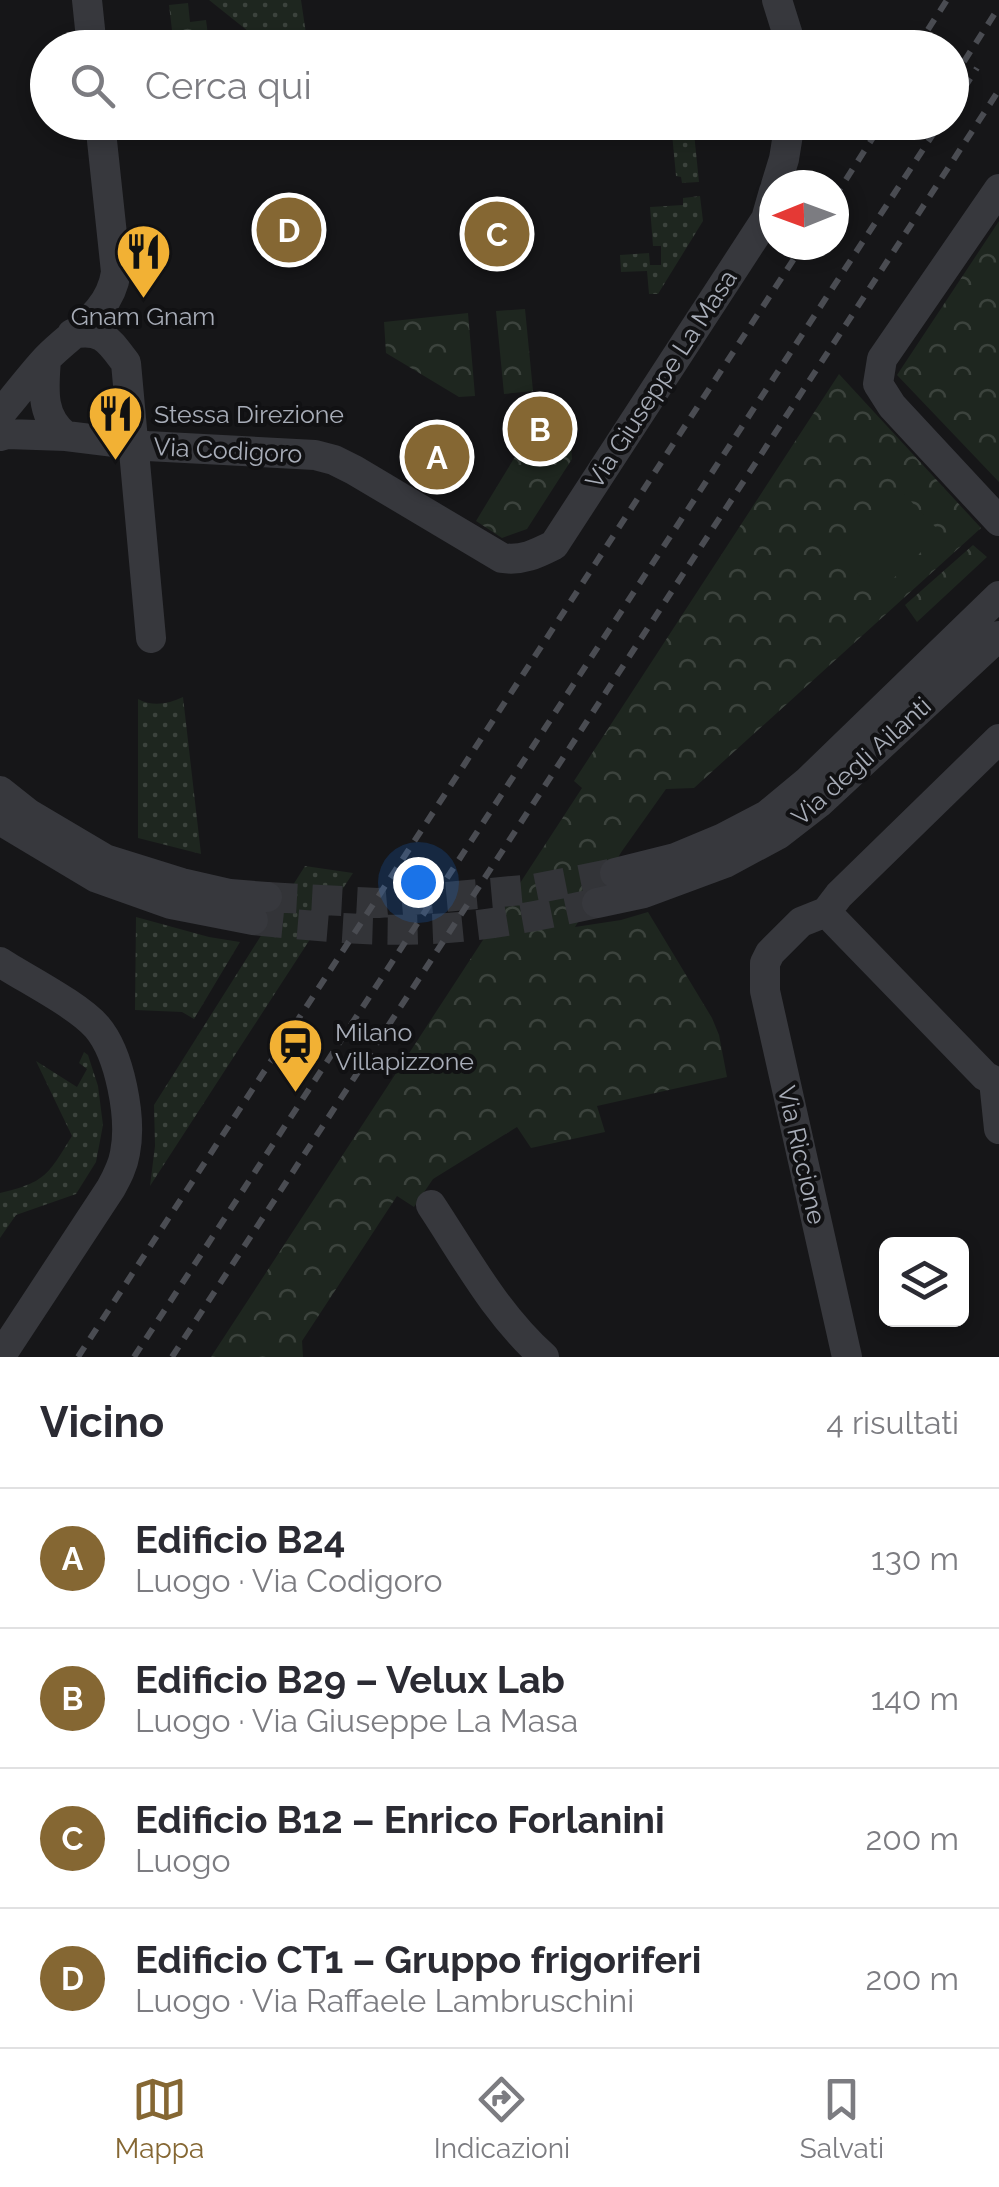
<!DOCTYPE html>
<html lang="it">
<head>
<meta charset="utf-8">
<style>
	:root { --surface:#fff; --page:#f2f2f3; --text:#2b2b33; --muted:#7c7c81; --line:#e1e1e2; --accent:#856733 }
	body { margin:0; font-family:Raleway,sans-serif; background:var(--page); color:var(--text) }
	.controls { position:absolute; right:30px; bottom:30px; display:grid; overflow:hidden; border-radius:15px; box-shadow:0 5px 15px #0003 }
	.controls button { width:90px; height:90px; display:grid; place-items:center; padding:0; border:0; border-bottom:2px solid var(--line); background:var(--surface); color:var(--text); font:50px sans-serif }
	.compass { position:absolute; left:759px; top:170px; width:90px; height:90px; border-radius:50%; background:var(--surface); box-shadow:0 5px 15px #0003; rotate:269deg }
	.you { position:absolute; left:418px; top:882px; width:35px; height:35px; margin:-25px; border:8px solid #fff; border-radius:50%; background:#1a73e8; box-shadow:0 0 0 15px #1a73e833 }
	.badge { display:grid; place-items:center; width:65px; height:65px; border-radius:50%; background:var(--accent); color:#fff; font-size:32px; font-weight:700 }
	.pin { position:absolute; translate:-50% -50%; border:5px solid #fff; box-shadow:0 2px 10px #0006 }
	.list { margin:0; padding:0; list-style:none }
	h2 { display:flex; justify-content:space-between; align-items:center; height:130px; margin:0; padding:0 40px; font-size:42px }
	h2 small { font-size:32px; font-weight:400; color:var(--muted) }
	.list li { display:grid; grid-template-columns:65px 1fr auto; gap:30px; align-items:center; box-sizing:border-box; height:140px; padding:0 40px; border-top:2px solid var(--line) }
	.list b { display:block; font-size:38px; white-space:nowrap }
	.list p { margin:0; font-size:32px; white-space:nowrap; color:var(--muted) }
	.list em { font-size:32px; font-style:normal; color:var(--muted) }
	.icon { flex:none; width:55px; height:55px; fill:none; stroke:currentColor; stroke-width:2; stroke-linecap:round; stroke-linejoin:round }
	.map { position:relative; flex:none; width:999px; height:1357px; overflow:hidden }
	.search { position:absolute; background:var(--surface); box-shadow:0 5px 15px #0003; left:30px; right:30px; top:30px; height:110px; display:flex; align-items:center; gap:25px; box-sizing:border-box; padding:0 35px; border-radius:55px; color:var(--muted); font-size:38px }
	.sheet { height:690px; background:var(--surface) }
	nav { display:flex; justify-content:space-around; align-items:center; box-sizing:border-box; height:140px; border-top:2px solid var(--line); background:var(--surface); font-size:28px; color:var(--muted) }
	nav a { display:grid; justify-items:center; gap:5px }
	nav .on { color:var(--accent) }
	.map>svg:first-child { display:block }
	.grass { fill:url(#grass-dots) }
	.park { fill:url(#park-crowns) }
	.garden { fill:#1e261f }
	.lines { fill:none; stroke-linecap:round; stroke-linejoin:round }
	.minor-tunnel { stroke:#333438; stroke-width:30; stroke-dasharray:30 15; stroke-linecap:butt }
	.minor { stroke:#37383d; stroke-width:30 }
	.rail { stroke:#4a4c52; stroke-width:6; stroke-dasharray:12 10; stroke-linecap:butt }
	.labels { text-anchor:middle; stroke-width:8; stroke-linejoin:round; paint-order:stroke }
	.poi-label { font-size:25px; fill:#a8adb8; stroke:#111113; text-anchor:start }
	.street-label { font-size:25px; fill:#a8adb8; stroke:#111113 }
</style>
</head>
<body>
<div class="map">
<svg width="999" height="1357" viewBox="0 0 999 1357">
	<defs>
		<pattern id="grass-dots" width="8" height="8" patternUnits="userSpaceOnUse" patternTransform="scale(2.5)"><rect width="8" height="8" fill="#1e261f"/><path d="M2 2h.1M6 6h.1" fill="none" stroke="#3c433d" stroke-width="1.8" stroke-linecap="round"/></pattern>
		<pattern id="park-crowns" width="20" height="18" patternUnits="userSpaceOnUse" patternTransform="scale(2.5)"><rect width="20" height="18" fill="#1e261f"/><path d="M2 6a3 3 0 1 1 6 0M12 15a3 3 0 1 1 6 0" fill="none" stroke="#3c433d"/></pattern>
	</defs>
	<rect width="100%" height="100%" fill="#161618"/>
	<!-- grass -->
	<path class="grass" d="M 209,0 L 301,0 L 308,47 L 268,47 Z
		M 671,123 L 693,123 L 699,182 L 682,183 L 681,177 L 676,176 Z
		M 700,196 L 703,221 L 658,294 L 649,294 L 647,271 L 621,272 L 620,255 L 649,253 L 650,265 L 661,265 L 661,246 L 653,246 L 650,207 L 683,205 L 683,198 Z
		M 183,697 L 201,854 L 138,838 L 138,699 C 153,707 168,704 183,697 Z
		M 305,866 L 353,873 L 150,1186 L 155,1146 L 154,1105 Z
		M 136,917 L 209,937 L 240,942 L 194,1019 L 182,1012 L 135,1010 Z
		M 84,1052 L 88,1055 L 98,1086 L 103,1125 L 96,1162 L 76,1194 L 16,1215 L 0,1238 L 0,1193 C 47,1182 48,1174 72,1136 L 36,1061 L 77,1087 L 87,1069 L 79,1063 Z"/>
	<!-- park -->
	<path class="park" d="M 188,3 L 190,22 L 206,20 L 208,35 L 224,34 L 226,47 L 174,47 L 169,5 Z
		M 999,221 L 999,482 L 897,375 Z
		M 525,309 L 533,391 L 504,394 L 496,311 Z
		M 468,313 L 475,396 L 459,397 L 386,353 L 384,322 Z
		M 839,374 L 981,528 L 694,788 L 666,789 L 622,851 L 575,927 L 621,920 L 648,912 L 712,1018 L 719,1035 L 727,1077 L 597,1106 L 605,1132 L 531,1148 L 517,1127 L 433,1179 L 414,1207 L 397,1196 L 302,1341 L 303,1357 L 211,1357 L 582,788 L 574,781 Z
		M 559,413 L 569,413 L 572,459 L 527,529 L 502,538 L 476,521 L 516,455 L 531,460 L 559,446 L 556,414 Z
		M 973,545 L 987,557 L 917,622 L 905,605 Z"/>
	<!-- garden -->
	<path class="garden" d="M 904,494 L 941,533 L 877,594 L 840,555 Z"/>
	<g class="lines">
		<!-- minor-tunnel -->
		<path class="minor-tunnel" d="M 267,897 L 378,903 L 534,889 L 615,873
			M 253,920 C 312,926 371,932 430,929 C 486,927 542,915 597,903"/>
		<!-- minor -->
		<path class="minor" d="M 87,0 L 92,48
			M 777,0 L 792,48
			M 776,185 L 784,159 L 790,122
			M 999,189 L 882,359 L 878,384 L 892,406 L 999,521
			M 72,334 C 103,328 109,341 126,363 L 151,638
			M 46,359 C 44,388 40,417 66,436
			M 0,414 C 16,396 30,376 47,358 C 74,330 110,314 116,272 L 100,122
			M 0,436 L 7,434 L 66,436 L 147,446 L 315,455 L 334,460 L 354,470 L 502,558 C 522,561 536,554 554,545 L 766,219 L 774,191
			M 0,791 L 29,814 L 105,859 L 182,883 L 230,894 L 267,897
			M 0,820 L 95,877 L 171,904 L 253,920
			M 615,873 L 675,858 L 723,838 L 767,815 L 808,781 L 999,596
			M 597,903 L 644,893 L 725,863 L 779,834 L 819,803 L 999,636
			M 826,912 L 985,1076 L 994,1081
			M 0,962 C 26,979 78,1005 97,1027 C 120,1054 132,1118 125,1153 C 123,1166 117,1177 111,1188 L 0,1357
			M 994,1081 L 999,1129
			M 431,1205 C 466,1258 496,1314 544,1357
			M 847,1357 L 765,991 L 765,963 L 770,953 L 801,922 L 826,912 L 839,895 L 999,739"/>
		<!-- rail -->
		<path class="rail" d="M 916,48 L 947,0
			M 952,80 L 999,7
			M 952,107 L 977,68
			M 834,198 L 883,122
			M 78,1357 L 803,245
			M 134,1357 L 941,122
			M 172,1357 L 999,90"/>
	</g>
	<!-- icons -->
	<defs>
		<symbol id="restaurant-pin" viewBox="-11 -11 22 30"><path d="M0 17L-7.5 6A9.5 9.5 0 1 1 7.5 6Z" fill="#f2b134" stroke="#111113"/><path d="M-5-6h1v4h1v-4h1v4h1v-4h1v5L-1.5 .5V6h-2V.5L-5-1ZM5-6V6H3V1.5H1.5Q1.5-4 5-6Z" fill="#111"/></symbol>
		<symbol id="station-pin" viewBox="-11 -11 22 30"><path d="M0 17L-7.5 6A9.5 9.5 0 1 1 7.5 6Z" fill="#f2b134" stroke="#111113"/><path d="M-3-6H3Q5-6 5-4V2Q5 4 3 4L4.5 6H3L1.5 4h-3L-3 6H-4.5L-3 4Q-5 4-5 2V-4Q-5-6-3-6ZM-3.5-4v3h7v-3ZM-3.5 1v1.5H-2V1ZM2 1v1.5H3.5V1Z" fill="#111"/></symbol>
	</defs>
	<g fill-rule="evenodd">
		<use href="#restaurant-pin" x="112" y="220" width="63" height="86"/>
		<use href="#restaurant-pin" x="84" y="382" width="63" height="86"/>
		<use href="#station-pin" x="264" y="1014" width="63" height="86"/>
	</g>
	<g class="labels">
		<!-- poi labels -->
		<g class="poi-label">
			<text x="143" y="325" text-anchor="middle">Gnam Gnam</text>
			<text x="154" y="423">Stessa Direzione</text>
			<text x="335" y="1041">Milano<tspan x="335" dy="29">Villapizzone</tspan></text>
		</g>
		<!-- street labels -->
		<g class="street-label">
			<text transform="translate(661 379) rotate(-57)" y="9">Via Giuseppe La Masa</text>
			<text transform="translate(228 450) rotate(3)" y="9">Via Codigoro</text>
			<text transform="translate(861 761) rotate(-42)" y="9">Via degli Ailanti</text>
			<text transform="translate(802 1155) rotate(77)" y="9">Via Riccione</text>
		</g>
	</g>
</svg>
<div class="controls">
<button><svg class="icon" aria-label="layers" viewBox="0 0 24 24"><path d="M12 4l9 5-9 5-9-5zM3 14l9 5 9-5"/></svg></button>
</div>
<svg class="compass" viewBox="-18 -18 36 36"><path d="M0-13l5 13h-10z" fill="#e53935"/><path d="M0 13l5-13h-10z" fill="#7c7c81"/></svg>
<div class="you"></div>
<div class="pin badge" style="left:437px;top:457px">A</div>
<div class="pin badge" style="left:540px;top:429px">B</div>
<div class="pin badge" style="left:497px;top:234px">C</div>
<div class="pin badge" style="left:289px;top:230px">D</div>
<div class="search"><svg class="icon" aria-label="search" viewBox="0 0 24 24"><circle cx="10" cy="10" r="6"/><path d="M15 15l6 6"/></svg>Cerca qui</div>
</div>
<section class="sheet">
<h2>Vicino<small>4 risultati</small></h2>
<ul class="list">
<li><span class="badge">A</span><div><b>Edificio B24</b><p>Luogo · Via Codigoro</p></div><em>130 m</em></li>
<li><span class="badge">B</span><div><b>Edificio B29 – Velux Lab</b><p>Luogo · Via Giuseppe La Masa</p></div><em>140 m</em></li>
<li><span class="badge">C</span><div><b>Edificio B12 – Enrico Forlanini</b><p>Luogo</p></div><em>200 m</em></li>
<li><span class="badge">D</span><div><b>Edificio CT1 – Gruppo frigoriferi</b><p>Luogo · Via Raffaele Lambruschini</p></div><em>200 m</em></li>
</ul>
</section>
<nav>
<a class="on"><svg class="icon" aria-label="map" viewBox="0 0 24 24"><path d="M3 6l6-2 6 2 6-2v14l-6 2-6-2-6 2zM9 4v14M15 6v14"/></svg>Mappa</a>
<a><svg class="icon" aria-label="directions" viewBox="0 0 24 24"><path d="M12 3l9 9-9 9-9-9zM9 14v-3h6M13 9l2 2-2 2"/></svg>Indicazioni</a>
<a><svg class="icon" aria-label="saved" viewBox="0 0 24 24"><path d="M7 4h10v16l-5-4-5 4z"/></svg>Salvati</a>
</nav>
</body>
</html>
